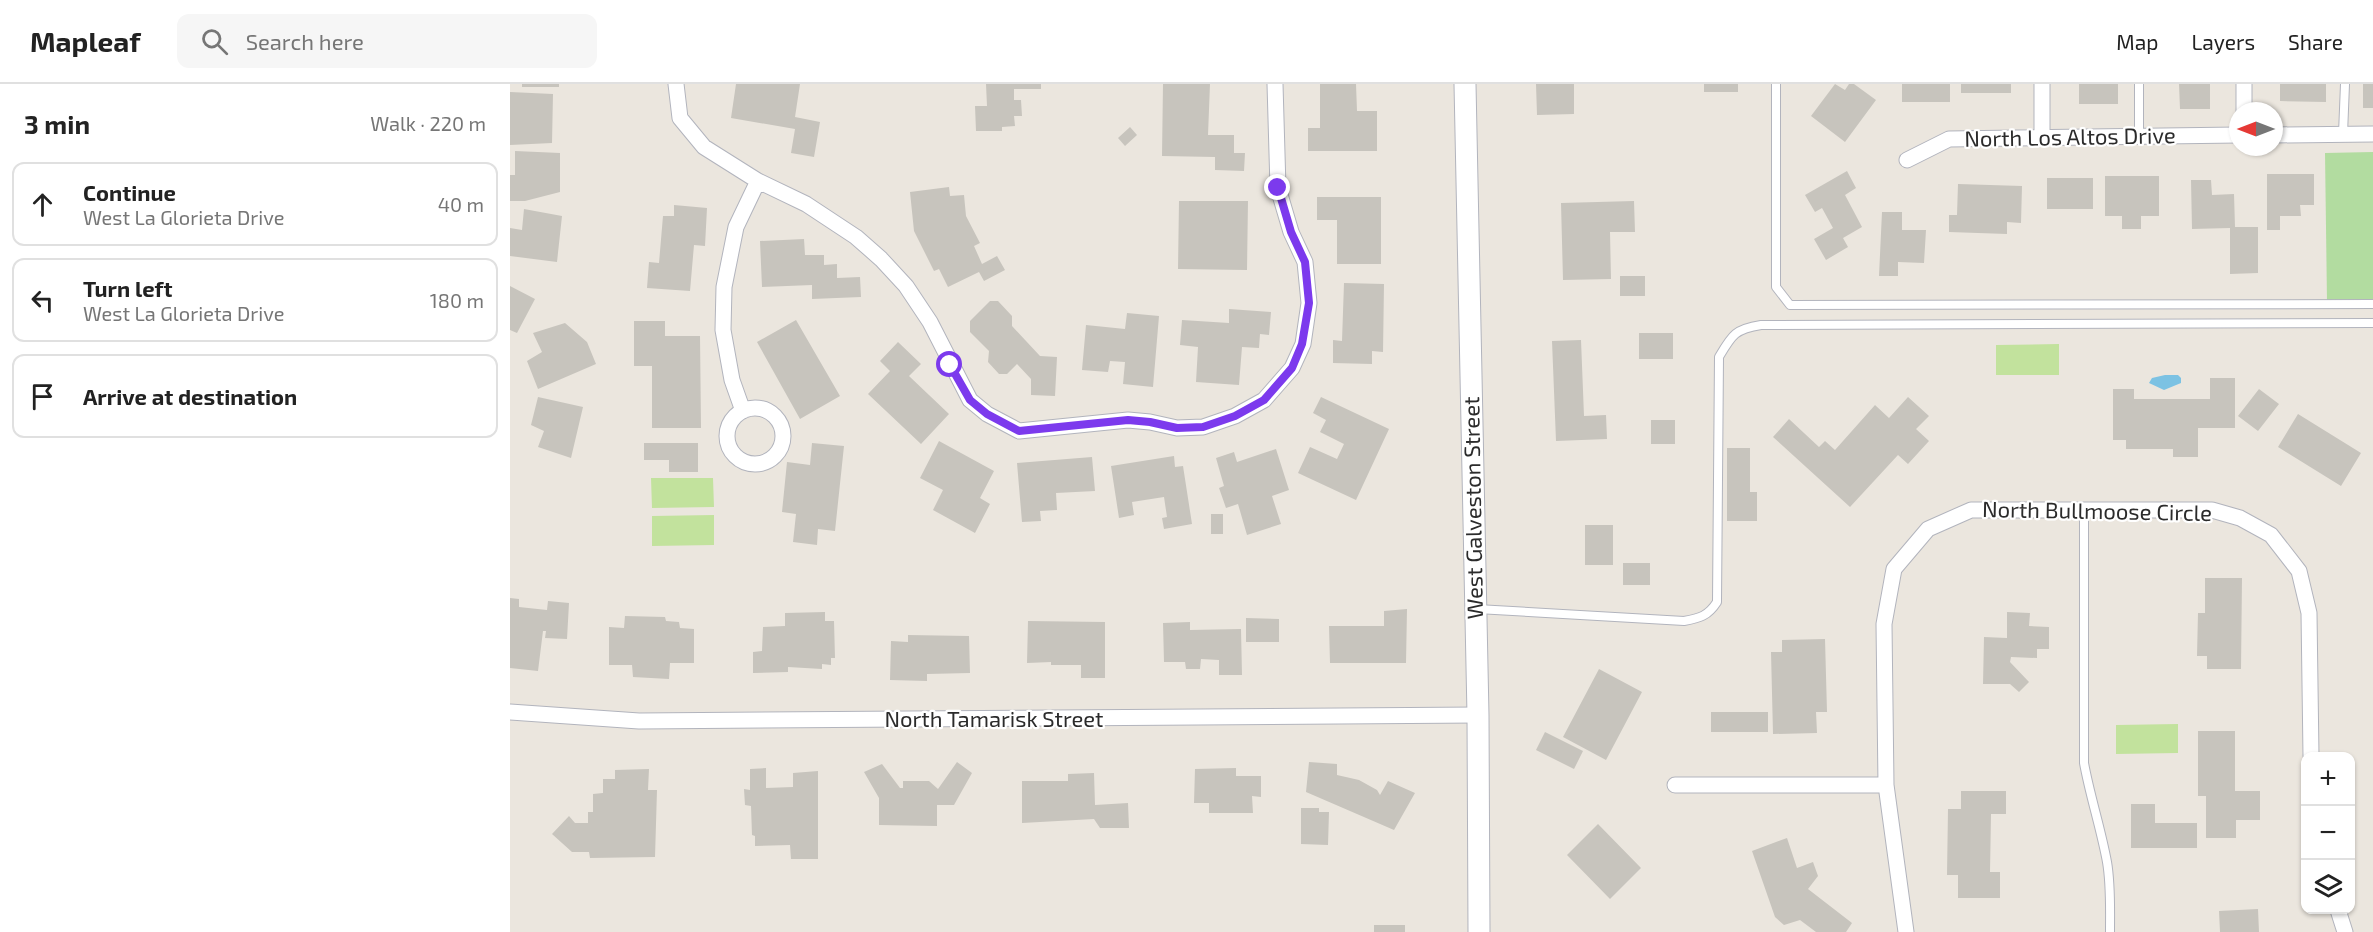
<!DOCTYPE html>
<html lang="en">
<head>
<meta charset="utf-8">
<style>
	:root { --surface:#fff; --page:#f6f6f6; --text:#222; --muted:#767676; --line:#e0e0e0 }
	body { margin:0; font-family:"Exo 2",sans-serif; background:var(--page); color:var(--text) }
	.controls { position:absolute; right:18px; bottom:18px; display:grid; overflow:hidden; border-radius:12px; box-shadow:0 2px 4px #0004 }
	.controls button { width:54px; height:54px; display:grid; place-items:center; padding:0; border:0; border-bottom:2px solid var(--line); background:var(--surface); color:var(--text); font:30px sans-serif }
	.compass { position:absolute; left:1719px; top:18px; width:54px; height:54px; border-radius:50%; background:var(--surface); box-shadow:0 2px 4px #0004; rotate:270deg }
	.stop { position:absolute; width:18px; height:18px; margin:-14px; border:4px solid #7c3aed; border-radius:50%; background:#fff }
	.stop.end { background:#7c3aed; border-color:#fff; box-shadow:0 2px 6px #0008 }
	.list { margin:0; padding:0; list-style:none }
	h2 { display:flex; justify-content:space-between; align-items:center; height:78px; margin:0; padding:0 24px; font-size:26px }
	h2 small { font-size:20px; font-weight:400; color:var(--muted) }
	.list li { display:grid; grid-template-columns:39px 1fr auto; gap:18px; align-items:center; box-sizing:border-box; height:84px; margin:0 12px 12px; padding:0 12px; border:2px solid var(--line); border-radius:12px }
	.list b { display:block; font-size:22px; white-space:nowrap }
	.list p { margin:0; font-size:20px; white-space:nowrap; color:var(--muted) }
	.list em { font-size:20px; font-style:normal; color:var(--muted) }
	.icon { flex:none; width:33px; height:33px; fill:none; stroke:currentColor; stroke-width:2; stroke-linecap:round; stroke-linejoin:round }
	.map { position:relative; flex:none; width:1863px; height:848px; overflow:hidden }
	header { display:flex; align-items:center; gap:36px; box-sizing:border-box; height:84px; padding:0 30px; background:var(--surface); border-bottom:2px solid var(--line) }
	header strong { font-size:28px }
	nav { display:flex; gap:33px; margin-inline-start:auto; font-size:21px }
	.search { width:420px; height:54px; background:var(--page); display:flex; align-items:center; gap:15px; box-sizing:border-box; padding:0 21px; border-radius:12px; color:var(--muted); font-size:22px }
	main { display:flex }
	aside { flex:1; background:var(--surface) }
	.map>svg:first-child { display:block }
	.green { fill:#b2dca0 }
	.pitch { fill:#c2e29d }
	.water { fill:#7cc2e3 }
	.building { fill:#c7c4bd }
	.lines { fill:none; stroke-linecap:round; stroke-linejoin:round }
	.lane-casing { stroke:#b2b4bd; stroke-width:10 }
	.street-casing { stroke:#b2b4bd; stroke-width:17 }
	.secondary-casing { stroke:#b2b4bd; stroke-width:23 }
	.lane { stroke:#fff; stroke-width:8 }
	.street { stroke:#fff; stroke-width:15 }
	.secondary { stroke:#fff; stroke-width:21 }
	.route { stroke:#7c3aed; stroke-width:8 }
	.labels { text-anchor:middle; stroke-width:4.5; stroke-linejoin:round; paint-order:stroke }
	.street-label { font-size:22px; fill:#2b2b2b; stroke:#fff }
</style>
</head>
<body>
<header>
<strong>Mapleaf</strong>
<div class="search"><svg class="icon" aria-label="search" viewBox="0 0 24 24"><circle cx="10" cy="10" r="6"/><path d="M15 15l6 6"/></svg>Search here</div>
<nav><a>Map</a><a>Layers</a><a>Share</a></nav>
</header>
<main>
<aside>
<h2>3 min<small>Walk · 220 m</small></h2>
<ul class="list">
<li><svg class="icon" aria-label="ahead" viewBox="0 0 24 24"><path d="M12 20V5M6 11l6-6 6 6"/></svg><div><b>Continue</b><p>West La Glorieta Drive</p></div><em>40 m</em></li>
<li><svg class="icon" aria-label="left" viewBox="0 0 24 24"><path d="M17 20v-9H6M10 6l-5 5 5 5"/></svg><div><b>Turn left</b><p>West La Glorieta Drive</p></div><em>180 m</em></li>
<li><svg class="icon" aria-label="arrive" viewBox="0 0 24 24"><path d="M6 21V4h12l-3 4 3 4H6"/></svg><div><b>Arrive at destination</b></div></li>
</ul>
</aside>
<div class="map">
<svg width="1863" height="848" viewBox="0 0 1863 848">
	<rect width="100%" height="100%" fill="#ebe6de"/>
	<!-- green -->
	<path class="green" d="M 1863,68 L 1863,217 L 1817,217 L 1815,69 Z"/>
	<!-- pitch -->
	<path class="pitch" d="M 1549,260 L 1549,291 L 1486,291 L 1486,261 Z
		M 141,394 L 203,394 L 204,423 L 142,424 Z
		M 204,431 L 204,461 L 142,462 L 142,432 Z
		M 1668,640 L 1668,669 L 1606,670 L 1606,641 Z"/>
	<!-- water -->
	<path class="water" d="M 1655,291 L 1668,291 L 1671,294 L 1671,299 L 1654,306 L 1639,299 L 1642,294 Z"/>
	<!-- building -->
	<path class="building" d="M 12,0 L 49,0 L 49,3 L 12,3 Z
		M 226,0 L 290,0 L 285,33 L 310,38 L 304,73 L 281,69 L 285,45 L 221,34 Z
		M 476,0 L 531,0 L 531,5 L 504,5 L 504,16 L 511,16 L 512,32 L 504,32 L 505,42 L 492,43 L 492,47 L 466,47 L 465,22 L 477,22 Z
		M 653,0 L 700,0 L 698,51 L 724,51 L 724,69 L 735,69 L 734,87 L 705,86 L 705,73 L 652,72 Z
		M 810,0 L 846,0 L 847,27 L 867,27 L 867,67 L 798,67 L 798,44 L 810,44 Z
		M 1026,0 L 1064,0 L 1064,30 L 1027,31 Z
		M 1194,0 L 1228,0 L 1228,8 L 1194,8 Z
		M 1325,0 L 1335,6 L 1339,0 L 1344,0 L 1366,16 L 1335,58 L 1301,32 Z
		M 1392,0 L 1440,0 L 1440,18 L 1392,18 Z
		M 1451,0 L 1501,0 L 1501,9 L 1451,9 Z
		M 1569,0 L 1608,0 L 1608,20 L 1569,20 Z
		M 1669,0 L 1700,0 L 1700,25 L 1670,25 Z
		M 1770,0 L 1816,0 L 1816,18 L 1770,17 Z
		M 1853,0 L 1863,0 L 1863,24 L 1853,24 Z
		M 0,8 L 43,10 L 42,59 L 0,61 Z
		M 620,43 L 627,51 L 615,62 L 608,54 Z
		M 5,67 L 50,69 L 50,108 L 15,117 L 0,117 L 0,91 L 5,91 Z
		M 1337,87 L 1346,104 L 1335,111 L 1352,143 L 1333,154 L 1338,163 L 1316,176 L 1304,155 L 1323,144 L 1312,124 L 1305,128 L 1295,111 Z
		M 1757,90 L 1804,90 L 1804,121 L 1790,121 L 1791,132 L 1770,132 L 1770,146 L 1757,146 Z
		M 1595,92 L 1649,92 L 1649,132 L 1631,132 L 1631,145 L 1612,145 L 1612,132 L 1595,132 Z
		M 1537,94 L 1583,94 L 1583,125 L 1537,125 Z
		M 1681,96 L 1701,96 L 1702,111 L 1724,110 L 1725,143 L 1748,143 L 1748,189 L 1720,190 L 1720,144 L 1682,145 Z
		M 1448,100 L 1512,102 L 1511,139 L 1497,138 L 1497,150 L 1439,148 L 1439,131 L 1447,131 Z
		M 439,103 L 440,112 L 454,111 L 456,132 L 470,159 L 464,162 L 472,180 L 487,172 L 495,186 L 474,197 L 469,188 L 438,203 L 429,185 L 424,187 L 404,147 L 400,108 Z
		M 807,113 L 871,113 L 871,180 L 827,180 L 827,136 L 807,136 Z
		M 669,117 L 738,117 L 737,186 L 668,185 Z
		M 1124,117 L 1125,148 L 1100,148 L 1101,195 L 1053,196 L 1051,119 Z
		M 164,121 L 197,124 L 195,162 L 184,161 L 180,207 L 137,204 L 139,178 L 149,179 L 153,132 L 164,132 Z
		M 14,125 L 52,132 L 47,178 L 0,172 L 0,144 L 12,146 Z
		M 1372,128 L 1392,128 L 1392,146 L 1416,146 L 1414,179 L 1388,178 L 1388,192 L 1369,192 Z
		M 294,155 L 295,171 L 314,171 L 314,181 L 327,180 L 327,194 L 350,193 L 351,213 L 302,215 L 302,201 L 252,203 L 250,157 Z
		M 1110,192 L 1135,192 L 1135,212 L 1110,212 Z
		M 834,199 L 874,200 L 873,268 L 862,267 L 862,280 L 823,279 L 823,256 L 832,257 Z
		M 0,202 L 25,215 L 7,249 L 0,246 Z
		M 480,217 L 488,217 L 502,232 L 502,242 L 530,272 L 547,273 L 545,312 L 521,311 L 521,295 L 507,280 L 497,290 L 489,290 L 478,278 L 479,267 L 460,248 L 460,237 Z
		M 719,225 L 761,228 L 759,251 L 750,250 L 749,264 L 732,263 L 729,301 L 686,298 L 688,263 L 670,261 L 672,236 L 719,239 Z
		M 617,229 L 649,232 L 643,303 L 613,300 L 615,278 L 600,277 L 598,288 L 572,286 L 576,241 L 615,245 Z
		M 286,236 L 330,312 L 290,335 L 247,258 Z
		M 124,237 L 155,237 L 155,252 L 190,252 L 191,344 L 142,344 L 142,282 L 124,282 Z
		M 55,239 L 77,258 L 86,280 L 28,305 L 17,277 L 32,268 L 23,249 Z
		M 1129,249 L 1163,249 L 1163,275 L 1129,275 Z
		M 1071,256 L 1074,332 L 1096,331 L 1097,355 L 1046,357 L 1042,257 Z
		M 388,258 L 411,280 L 399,292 L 439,330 L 411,360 L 358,310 L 380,287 L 370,277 Z
		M 1700,294 L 1725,294 L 1725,344 L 1688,344 L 1688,373 L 1663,373 L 1663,365 L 1616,365 L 1616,356 L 1603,356 L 1603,305 L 1624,305 L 1624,315 L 1700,315 Z
		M 1749,305 L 1769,320 L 1748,347 L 1728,332 Z
		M 28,313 L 73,323 L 61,374 L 28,363 L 34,347 L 21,341 Z
		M 811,313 L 879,345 L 846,416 L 788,389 L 800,363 L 827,375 L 834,360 L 810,348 L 816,336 L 803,329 Z
		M 1398,313 L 1419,332 L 1406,345 L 1419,357 L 1398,380 L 1388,371 L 1340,423 L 1263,353 L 1279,335 L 1309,363 L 1315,357 L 1325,366 L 1365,321 L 1379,334 Z
		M 1788,330 L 1851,369 L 1831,402 L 1768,363 Z
		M 1141,336 L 1165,336 L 1165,360 L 1141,360 Z
		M 429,357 L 484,387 L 470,414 L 480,420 L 465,449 L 423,426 L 433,406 L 410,394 Z
		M 134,359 L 188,359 L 188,388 L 159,388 L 159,376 L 134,376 Z
		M 302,359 L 334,362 L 325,447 L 308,445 L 307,461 L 283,458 L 286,430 L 272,428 L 277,378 L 300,381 Z
		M 1217,364 L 1240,364 L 1240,408 L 1247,408 L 1247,437 L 1217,437 Z
		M 766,365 L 779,406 L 762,412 L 771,440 L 737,451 L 728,420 L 716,424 L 709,404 L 714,402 L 706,374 L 724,368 L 727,378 Z
		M 664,372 L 665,383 L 673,382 L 682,440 L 654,445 L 652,434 L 657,433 L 654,413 L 622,418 L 624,431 L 609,434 L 601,382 Z
		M 582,373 L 585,407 L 546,409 L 547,426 L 530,427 L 531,437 L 512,438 L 507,379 Z
		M 701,430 L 713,430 L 713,450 L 701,450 Z
		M 1075,441 L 1103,441 L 1103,481 L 1075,481 Z
		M 1113,479 L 1140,479 L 1140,501 L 1113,501 Z
		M 1695,494 L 1732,494 L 1731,585 L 1697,585 L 1697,572 L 1687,572 L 1688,529 L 1695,529 Z
		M 0,514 L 9,515 L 9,523 L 37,526 L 38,517 L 59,519 L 57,555 L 35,554 L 36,547 L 33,547 L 28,587 L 0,584 Z
		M 897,525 L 896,579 L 820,579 L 819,542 L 874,542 L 874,527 Z
		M 315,528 L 315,537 L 324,537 L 325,574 L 321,574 L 321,581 L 312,580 L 312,585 L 278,583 L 278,588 L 243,589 L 243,568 L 252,567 L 253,543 L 275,542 L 275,529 Z
		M 1497,528 L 1520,529 L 1519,542 L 1539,543 L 1539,565 L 1527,565 L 1527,574 L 1501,573 L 1500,578 L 1519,598 L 1509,608 L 1500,600 L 1473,600 L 1474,553 L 1497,554 Z
		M 115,532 L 155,533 L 156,537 L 169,538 L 170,544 L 184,545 L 184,579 L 160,579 L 159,595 L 123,593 L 122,581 L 99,581 L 99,543 L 114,544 Z
		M 736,534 L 769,535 L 769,558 L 736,558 Z
		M 518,537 L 595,538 L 595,594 L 571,594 L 571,581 L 541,581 L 541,578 L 517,579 Z
		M 680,538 L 680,546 L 731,545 L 732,591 L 709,591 L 709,576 L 691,575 L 690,585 L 676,585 L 675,578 L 654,578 L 653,539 Z
		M 398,551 L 459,552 L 460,589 L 417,590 L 417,597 L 380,596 L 381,557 L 398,558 Z
		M 1315,555 L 1317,628 L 1306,628 L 1307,649 L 1263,650 L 1261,568 L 1272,568 L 1272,556 Z
		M 1089,585 L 1132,608 L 1096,676 L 1053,653 Z
		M 1201,628 L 1258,628 L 1258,648 L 1201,648 Z
		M 1688,647 L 1725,647 L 1725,707 L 1750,707 L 1750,736 L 1726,736 L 1726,754 L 1696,754 L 1696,712 L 1688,712 Z
		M 1035,648 L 1073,667 L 1064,685 L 1026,666 Z
		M 447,678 L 462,689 L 444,721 L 427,721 L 427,742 L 369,741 L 369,714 L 354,688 L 372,680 L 390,704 L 393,704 L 393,697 L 419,697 L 428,705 Z
		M 799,678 L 827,680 L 827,691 L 849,696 L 867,706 L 870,711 L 878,697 L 905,709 L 884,746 L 796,708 Z
		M 256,684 L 256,704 L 283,703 L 283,689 L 308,687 L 308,775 L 281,775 L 280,761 L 245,762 L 245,752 L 242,751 L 241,722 L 235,721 L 234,705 L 240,706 L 240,685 Z
		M 726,684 L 726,692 L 751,692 L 751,713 L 742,712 L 743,729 L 699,729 L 699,719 L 684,719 L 685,685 Z
		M 139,685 L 138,706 L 147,706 L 145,773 L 80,774 L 79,768 L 62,768 L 42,750 L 59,732 L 65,739 L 78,739 L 78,728 L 83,728 L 83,710 L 93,709 L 93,695 L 105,695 L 105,686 Z
		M 584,689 L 585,721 L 618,719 L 619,744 L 590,744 L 584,735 L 512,739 L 512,697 L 558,697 L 558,690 Z
		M 1451,707 L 1496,707 L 1496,730 L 1481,730 L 1480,788 L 1490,788 L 1490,814 L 1448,814 L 1448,791 L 1437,791 L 1438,725 L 1451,725 Z
		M 1621,720 L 1645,720 L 1645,739 L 1687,739 L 1687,764 L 1621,764 Z
		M 791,724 L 809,724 L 809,728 L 819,728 L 818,761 L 791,760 Z
		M 1088,740 L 1131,784 L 1100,815 L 1057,771 Z
		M 1277,754 L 1287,784 L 1303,778 L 1308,792 L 1298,805 L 1342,839 L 1336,848 L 1306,848 L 1290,836 L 1274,841 L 1265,833 L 1242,767 Z
		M 1748,825 L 1749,848 L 1710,848 L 1709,827 Z
		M 864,841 L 895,841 L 895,848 L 864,848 Z"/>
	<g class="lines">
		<defs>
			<path id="lane" d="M 1266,0 L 1266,203 L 1280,221 L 1863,220
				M 1629,0 L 1629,52
				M 1833,50 L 1835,0
				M 1574,426 L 1574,679 C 1580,712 1591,745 1597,778 C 1601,801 1600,825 1600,848
				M 967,525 L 1174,537 C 1190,534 1198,532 1207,518 L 1209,273 C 1222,251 1225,245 1251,241 L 1863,239"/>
			<path id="street" d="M 166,0 L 170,34 L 194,63 L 248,97 L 296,120 L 346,153 L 371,175 L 396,202 L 420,238 L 460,316 L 477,330 L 509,347 L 618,336 L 640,338 L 667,344 L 693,343 L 725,332 L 754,316 L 782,284 L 793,260 L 799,219 L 795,178 L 781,148 L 768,104 L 765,0
				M 1532,0 L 1532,53
				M 1734,0 L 1734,27
				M 1764,51 L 1863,50
				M 1397,76 L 1439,55 L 1728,51
				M217 352a28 28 0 1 1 56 0a28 28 0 1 1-56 0Z
				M 233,327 L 222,296 L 213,246 L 214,203 L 226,143 L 248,97
				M 0,628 L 129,637 L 968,631
				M 1165,701 L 1376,701
				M 1828,826 L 1835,848
				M 1396,848 L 1376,701 L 1374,540 L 1384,485 L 1418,445 L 1461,426 L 1702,426 L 1730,434 L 1761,451 L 1789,487 L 1799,529 L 1801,672"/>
			<path id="secondary" d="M 955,0 L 968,631 L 969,848"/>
		</defs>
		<!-- lane casing -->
		<use href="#lane" class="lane-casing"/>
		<!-- street casing -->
		<use href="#street" class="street-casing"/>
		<!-- secondary casing -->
		<use href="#secondary" class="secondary-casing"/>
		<!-- lane -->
		<use href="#lane" class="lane"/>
		<!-- street -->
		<use href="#street" class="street"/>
		<!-- secondary -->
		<use href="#secondary" class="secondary"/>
	</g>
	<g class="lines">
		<!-- route -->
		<path class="route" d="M 440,281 L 460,316 L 477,330 L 509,347 L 618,336 L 640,338 L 667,344 L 693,343 L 725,332 L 754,316 L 782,284 L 792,260 L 799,219 L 795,178 L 781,148 L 768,104"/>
	</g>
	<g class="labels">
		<!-- street labels -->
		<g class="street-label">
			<text transform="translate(1560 53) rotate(-1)" y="8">North Los Altos Drive</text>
			<text transform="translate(963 424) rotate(-91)" y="8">West Galveston Street</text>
			<text transform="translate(1587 427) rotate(1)" y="8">North Bullmoose Circle</text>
			<text x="484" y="643">North Tamarisk Street</text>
		</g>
	</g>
</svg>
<div class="controls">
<button>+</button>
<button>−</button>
<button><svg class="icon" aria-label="layers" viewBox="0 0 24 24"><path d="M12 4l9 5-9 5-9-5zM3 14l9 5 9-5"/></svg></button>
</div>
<svg class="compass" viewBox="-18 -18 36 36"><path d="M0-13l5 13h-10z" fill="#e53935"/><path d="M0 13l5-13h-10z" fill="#767676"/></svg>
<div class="stop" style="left:440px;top:281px"></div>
<div class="stop end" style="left:768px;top:104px"></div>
</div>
</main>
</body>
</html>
